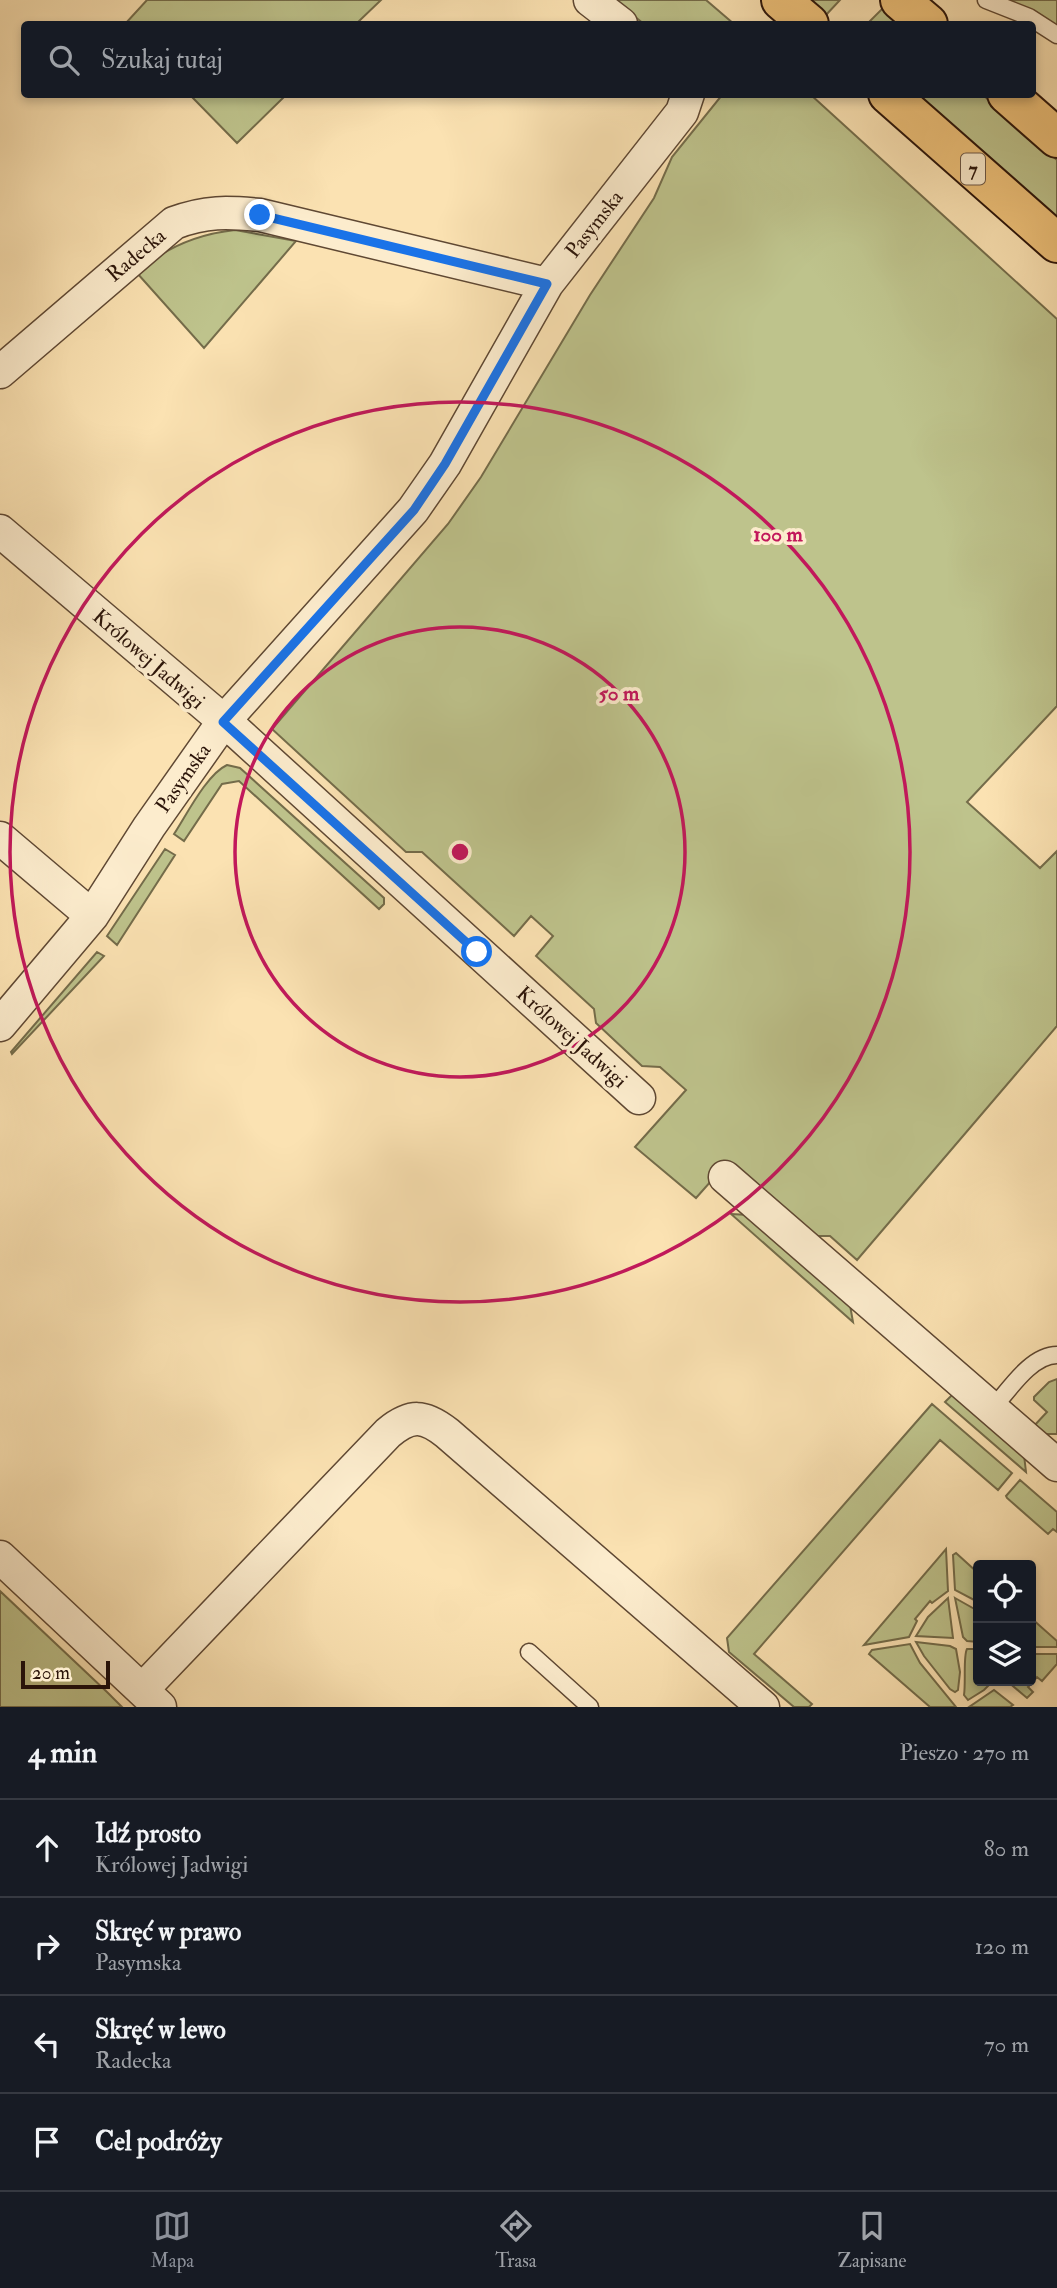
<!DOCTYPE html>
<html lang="pl">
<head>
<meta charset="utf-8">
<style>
	:root { --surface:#171b24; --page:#242831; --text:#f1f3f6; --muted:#9ea1a6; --line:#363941; --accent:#8c9099 }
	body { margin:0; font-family:"IM FELL Double Pica",serif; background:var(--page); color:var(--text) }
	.controls { position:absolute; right:21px; bottom:21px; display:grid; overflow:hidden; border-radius:7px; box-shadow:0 4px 10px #0003 }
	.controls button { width:63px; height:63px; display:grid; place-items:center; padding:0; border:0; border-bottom:2px solid var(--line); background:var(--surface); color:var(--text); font:35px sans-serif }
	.scale { position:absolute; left:21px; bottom:18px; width:89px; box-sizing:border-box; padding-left:7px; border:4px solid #2b1409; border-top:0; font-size:19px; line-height:24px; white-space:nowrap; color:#2b1409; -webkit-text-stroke:5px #fceccd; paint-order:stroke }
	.stop { position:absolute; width:21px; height:21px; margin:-16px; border:5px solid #1a73e8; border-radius:50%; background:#fff }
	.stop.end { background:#1a73e8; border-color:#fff; box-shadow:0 2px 7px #0008 }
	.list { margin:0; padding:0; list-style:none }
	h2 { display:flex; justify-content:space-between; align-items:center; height:91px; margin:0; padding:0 28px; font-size:30px }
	h2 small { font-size:23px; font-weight:400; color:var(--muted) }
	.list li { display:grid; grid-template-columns:46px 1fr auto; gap:21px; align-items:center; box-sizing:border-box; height:98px; padding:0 28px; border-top:2px solid var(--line) }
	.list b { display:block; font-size:26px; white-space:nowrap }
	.list p { margin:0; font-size:23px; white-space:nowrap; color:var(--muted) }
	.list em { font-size:23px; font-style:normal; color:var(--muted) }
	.icon { flex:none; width:38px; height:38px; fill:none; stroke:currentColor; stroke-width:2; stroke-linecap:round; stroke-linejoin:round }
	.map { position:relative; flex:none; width:1057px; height:1707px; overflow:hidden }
	.search { position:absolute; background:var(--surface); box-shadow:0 4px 10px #0003; left:21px; right:21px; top:21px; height:77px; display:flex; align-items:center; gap:18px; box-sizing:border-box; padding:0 24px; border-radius:7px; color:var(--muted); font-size:26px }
	.sheet { height:483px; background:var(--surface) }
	nav { display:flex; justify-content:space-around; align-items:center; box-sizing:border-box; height:98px; border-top:2px solid var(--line); background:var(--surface); font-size:19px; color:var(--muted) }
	nav a { display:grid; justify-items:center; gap:4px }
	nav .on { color:var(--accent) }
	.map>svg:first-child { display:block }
	.green { fill:#bec38c; stroke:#746c4a; stroke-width:2 }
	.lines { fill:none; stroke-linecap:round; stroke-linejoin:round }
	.lane-casing { stroke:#5f4833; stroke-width:19 }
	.street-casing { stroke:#5f4833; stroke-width:35 }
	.highway-casing { stroke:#2b1409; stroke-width:42 }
	.lane { stroke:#fceccd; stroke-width:16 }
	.street { stroke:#fceccd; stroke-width:32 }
	.highway { stroke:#eec179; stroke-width:38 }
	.route { stroke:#1a73e8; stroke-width:9 }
	.ring { fill:none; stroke:#c2185b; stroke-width:3.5 }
	.labels { text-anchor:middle; stroke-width:7; stroke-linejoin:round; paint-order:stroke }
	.shield { fill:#fceccd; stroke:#6a5544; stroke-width:2 }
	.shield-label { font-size:19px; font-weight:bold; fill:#2b1409 }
	.street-label { font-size:21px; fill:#2b1409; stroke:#fceccd }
	.centre { fill:#c2185b; stroke:#fceccd; stroke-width:3.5 }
	.ring-label { font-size:21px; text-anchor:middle; font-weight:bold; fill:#c2185b; stroke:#fceccd; stroke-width:7; stroke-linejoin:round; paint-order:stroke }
</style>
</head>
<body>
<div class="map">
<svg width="1057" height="1707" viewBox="0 0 1057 1707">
	<rect width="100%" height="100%" fill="#fbe2b2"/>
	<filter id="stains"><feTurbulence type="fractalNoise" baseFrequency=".00286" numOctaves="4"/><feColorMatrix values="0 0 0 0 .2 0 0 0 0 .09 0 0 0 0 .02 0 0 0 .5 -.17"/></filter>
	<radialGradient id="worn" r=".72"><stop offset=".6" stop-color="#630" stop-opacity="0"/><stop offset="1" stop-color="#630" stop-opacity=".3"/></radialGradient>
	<!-- green -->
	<path class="green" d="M 147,0 L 381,0 L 356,24 L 125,24 Z
		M 614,0 L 706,0 L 734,24 L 644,24 Z
		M 807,0 L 840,0 L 825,16 Z
		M 1007,0 L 1057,0 L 1057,26 L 1036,12 Z
		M 884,7 L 904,24 L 867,24 Z
		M 190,95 L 286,95 L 237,143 Z
		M 722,95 L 811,95 L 1057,319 L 1057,706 L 967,802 L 1040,868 L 1057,851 L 1057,1026 L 857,1260 L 830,1236 L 815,1236 L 719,1172 L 696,1198 L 635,1147 L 686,1090 L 660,1067 L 642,1066 L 596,1023 L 594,1009 L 536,956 L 553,936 L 531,916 L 514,936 L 422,852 L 406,852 L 272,729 L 448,524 L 481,477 L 590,295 L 654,198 L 672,157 Z
		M 912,95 L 983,95 L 1057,160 L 1057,222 Z
		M 235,230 L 296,241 L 204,348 L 137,273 C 164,248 199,234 235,230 Z
		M 227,765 L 240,768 L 384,898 L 384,904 L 379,909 L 239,781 L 222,784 L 184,841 L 174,834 C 187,814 207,774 227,765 Z
		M 165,849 L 175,855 L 117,945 L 107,936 Z
		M 97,952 L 104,956 L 12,1054 L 11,1052 Z
		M 731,1214 L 749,1215 L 850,1305 L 853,1322 Z
		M 1057,1379 L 1057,1434 L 1041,1434 L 1033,1427 L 1047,1412 L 1034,1400 L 1034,1397 L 1049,1382 Z
		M 953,1394 L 1024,1455 L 1026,1472 L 945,1402 Z
		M 932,1404 L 1012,1473 L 998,1490 L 940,1440 L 754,1654 L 812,1704 L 809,1707 L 794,1707 L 729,1652 L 727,1638 Z
		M 1020,1480 L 1057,1512 L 1057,1532 L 1053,1529 L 1048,1534 L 1007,1498 L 1006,1496 Z
		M 946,1549 L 948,1591 L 932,1603 L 930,1601 L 915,1619 L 917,1621 L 909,1637 L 864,1645 Z
		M 956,1553 L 978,1573 L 978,1599 L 976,1601 L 955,1590 L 953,1555 Z
		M 0,1591 L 107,1692 L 122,1707 L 0,1707 Z
		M 948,1598 L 953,1638 L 916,1636 L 928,1617 Z
		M 955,1598 L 978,1611 L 978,1642 L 967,1641 L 963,1637 Z
		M 1031,1618 L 1057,1641 L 1057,1647 L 1031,1647 Z
		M 916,1642 L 950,1646 L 956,1649 L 960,1672 L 958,1690 L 955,1692 L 950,1689 L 924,1656 Z
		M 910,1644 L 920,1663 L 956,1707 L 930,1707 L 869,1654 L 872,1650 Z
		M 967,1649 L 978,1649 L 978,1681 L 993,1681 L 984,1690 L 968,1700 L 964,1695 C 966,1683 963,1656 967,1649 Z
		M 1031,1654 L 1057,1654 L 1057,1664 L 1042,1681 L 1037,1677 L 1028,1687 L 1033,1692 L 1027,1698 L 1007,1681 L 1031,1681 Z
		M 994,1690 L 1013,1705 L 1010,1707 L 969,1707 Z"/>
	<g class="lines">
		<defs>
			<path id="lane" d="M 986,0 L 1029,17 L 1057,35
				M 993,1408 C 1009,1390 1031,1355 1057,1355
				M 529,1652 L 590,1707"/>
			<path id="street" d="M 590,0 L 621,24
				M 0,372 L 174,223 C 206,211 227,212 260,215 L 547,284
				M 0,531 L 238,733 L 639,1098
				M 0,838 L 92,916
				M 0,1025 L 92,916 L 149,827 L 223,722 L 413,510 L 445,464 L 547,284 L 682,112 L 688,94
				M 725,1177 L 1057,1465
				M 0,1557 L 160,1707
				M 142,1690 L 388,1433 C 411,1414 424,1415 447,1433 L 763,1707"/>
			<path id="highway" d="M 781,0 L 809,24
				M 900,0 L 928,24
				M 888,94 L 1057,243
				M 1007,94 L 1057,138"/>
		</defs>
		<!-- lane casing -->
		<use href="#lane" class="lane-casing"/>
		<!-- street casing -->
		<use href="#street" class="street-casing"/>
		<!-- highway casing -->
		<use href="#highway" class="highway-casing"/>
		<!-- lane -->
		<use href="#lane" class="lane"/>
		<!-- street -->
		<use href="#street" class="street"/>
		<!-- highway -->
		<use href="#highway" class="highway"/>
	</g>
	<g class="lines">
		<!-- route -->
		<path class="route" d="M 260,215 L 547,284 L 445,464 L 414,510 L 223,722 L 477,952"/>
	</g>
	<!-- distance rings -->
	<g class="ring">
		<circle cx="460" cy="852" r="225"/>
		<circle cx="460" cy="852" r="450"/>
	</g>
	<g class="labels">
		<!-- shield labels -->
		<rect class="shield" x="961" y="153.5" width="24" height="31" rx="5"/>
		<g class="shield-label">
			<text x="973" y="176">7</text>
		</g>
		<!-- street labels -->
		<g class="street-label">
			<text transform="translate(594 224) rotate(-52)" y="7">Pasymska</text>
			<text transform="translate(136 255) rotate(-40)" y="7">Radecka</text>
			<text transform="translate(149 659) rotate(41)" y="7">Królowej Jadwigi</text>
			<text transform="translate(183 778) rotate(-55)" y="7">Pasymska</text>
			<text transform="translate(572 1037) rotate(42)" y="7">Królowej Jadwigi</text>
		</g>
	</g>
	<circle cx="460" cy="852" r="10" class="centre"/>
	<g class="ring-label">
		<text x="778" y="541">100 m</text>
		<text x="619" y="700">50 m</text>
	</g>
	<rect width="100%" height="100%" filter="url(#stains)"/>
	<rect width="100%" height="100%" fill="url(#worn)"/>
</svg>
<div class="controls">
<button><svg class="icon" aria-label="locate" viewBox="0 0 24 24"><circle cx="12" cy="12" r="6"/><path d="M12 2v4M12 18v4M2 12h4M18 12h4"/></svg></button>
<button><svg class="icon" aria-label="layers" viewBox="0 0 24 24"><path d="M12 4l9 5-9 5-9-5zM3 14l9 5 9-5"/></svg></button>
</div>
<div class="scale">20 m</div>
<div class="stop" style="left:477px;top:952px"></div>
<div class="stop end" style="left:260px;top:215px"></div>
<div class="search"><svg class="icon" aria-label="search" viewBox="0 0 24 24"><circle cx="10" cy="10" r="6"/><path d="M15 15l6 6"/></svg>Szukaj tutaj</div>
</div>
<section class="sheet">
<h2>4 min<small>Pieszo · 270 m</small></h2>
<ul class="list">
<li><svg class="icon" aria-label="ahead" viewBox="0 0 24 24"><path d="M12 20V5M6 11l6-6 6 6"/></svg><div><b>Idź prosto</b><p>Królowej Jadwigi</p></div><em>80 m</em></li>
<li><svg class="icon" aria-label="right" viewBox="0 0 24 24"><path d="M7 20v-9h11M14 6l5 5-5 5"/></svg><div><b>Skręć w prawo</b><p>Pasymska</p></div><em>120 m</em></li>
<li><svg class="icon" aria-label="left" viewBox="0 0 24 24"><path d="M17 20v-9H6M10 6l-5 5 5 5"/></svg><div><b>Skręć w lewo</b><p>Radecka</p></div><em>70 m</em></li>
<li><svg class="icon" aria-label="arrive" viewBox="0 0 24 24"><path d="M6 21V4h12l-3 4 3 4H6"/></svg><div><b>Cel podróży</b></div></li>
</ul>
</section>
<nav>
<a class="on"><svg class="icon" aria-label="map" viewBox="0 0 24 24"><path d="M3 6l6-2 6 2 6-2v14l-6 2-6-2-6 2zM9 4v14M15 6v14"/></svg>Mapa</a>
<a><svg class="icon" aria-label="directions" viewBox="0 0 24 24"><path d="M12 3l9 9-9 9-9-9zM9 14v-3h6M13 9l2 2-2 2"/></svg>Trasa</a>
<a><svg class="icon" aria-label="saved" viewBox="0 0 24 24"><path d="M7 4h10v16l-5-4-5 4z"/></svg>Zapisane</a>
</nav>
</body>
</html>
